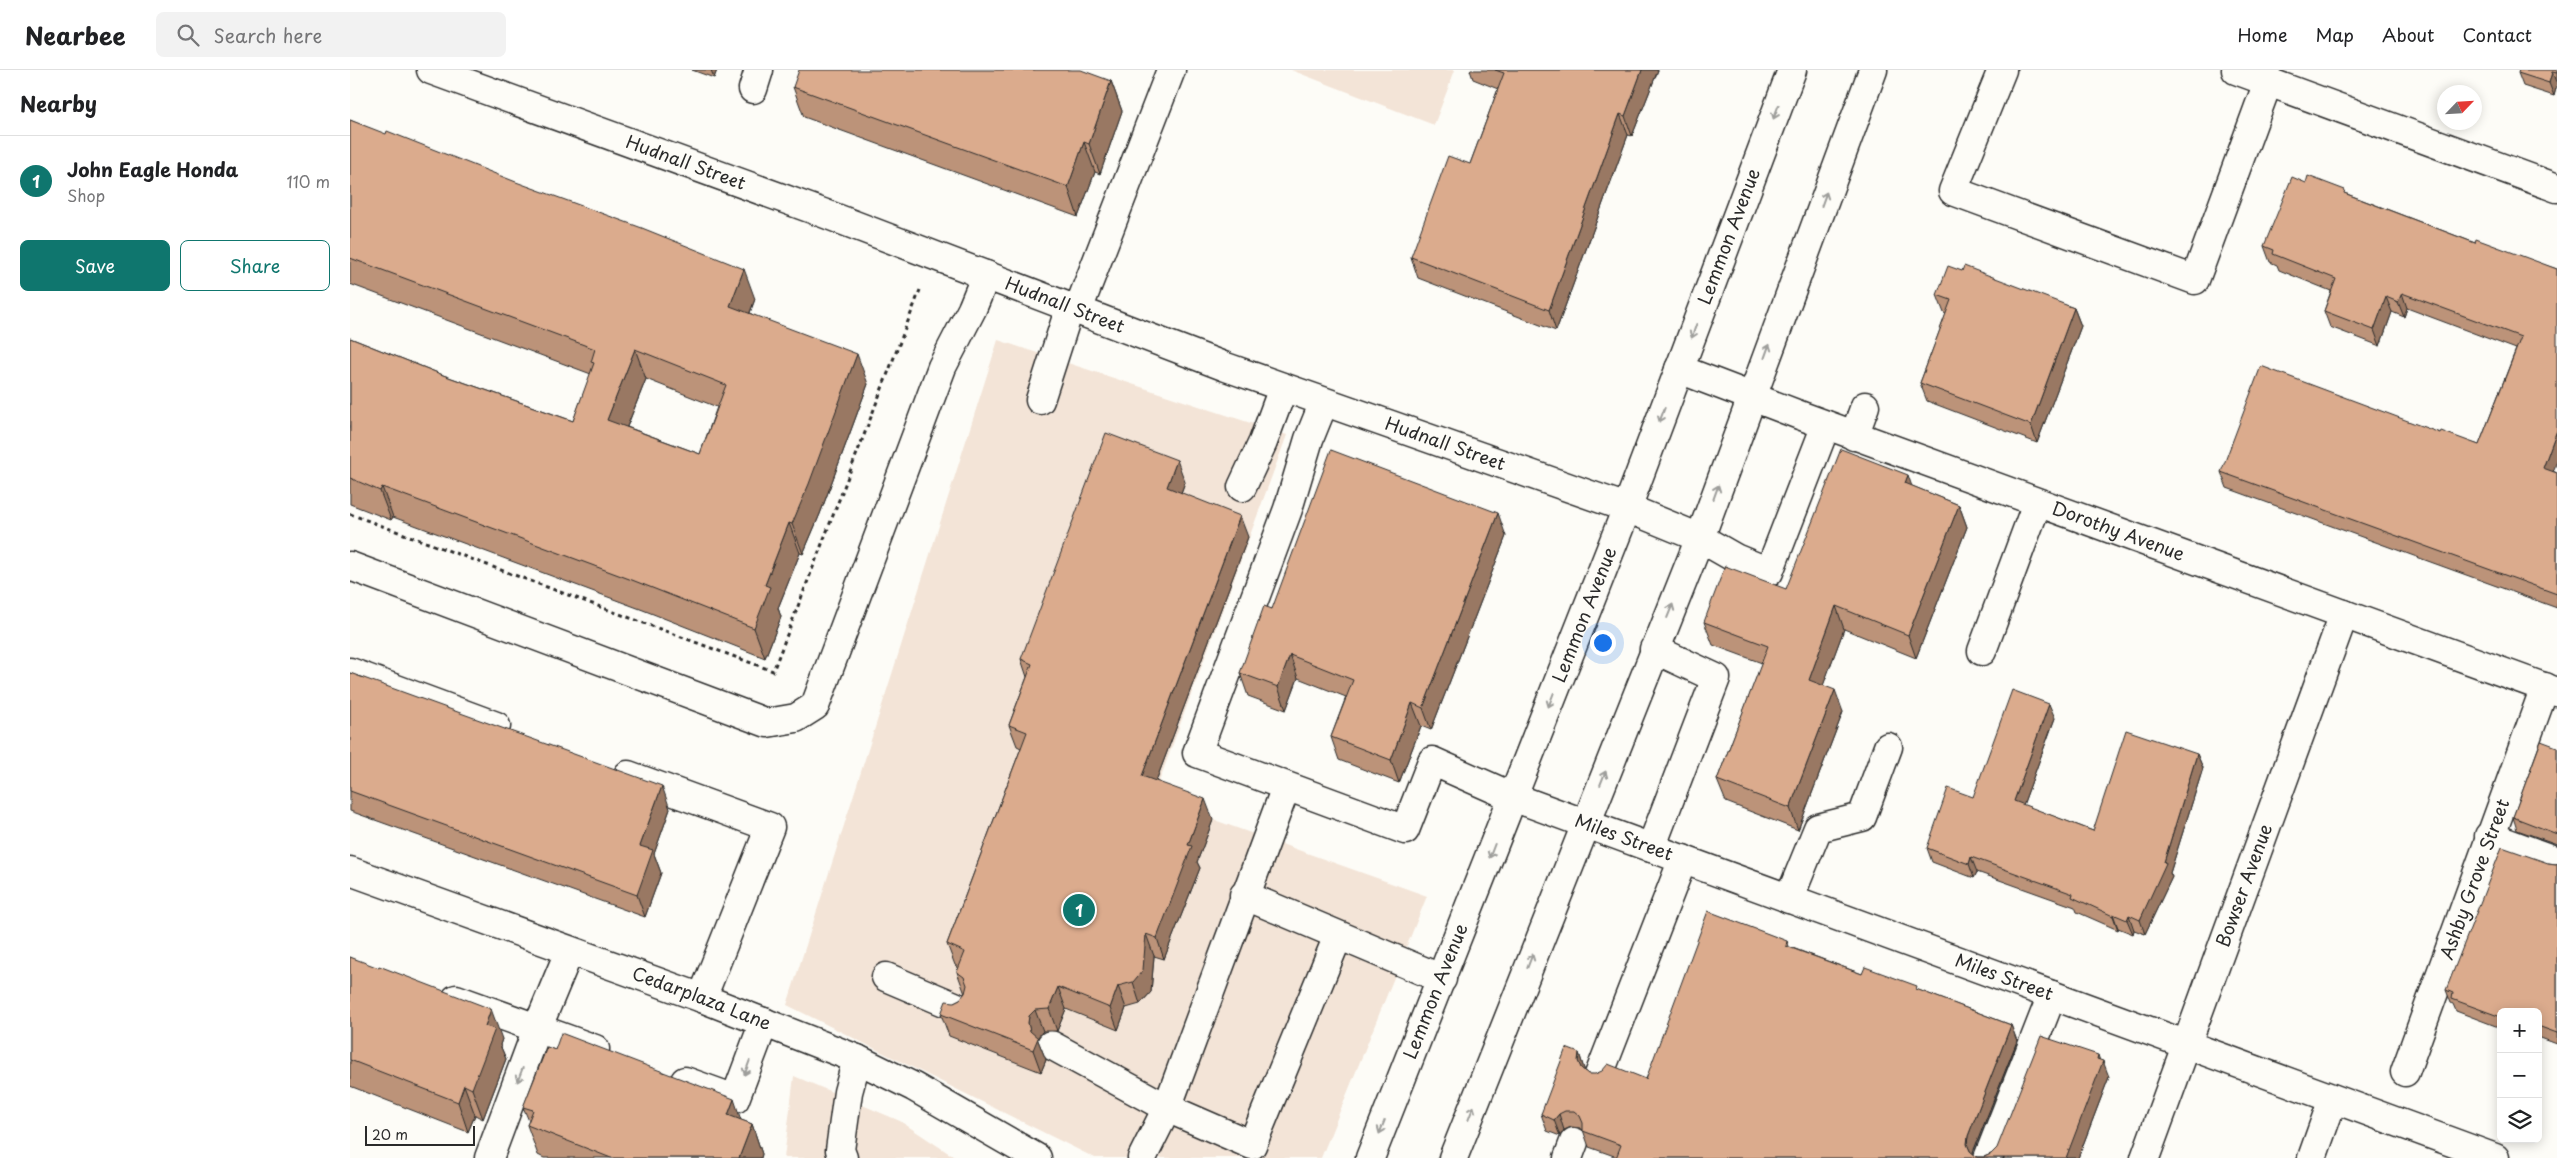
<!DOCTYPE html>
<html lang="en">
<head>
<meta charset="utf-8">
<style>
	:root { --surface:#fff; --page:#f2f2f2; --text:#202124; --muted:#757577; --line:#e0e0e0; --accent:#0f766e }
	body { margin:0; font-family:"Playpen Sans",sans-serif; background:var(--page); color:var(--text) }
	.controls { position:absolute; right:15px; bottom:15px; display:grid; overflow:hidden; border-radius:8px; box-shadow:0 2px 12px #0003 }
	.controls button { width:45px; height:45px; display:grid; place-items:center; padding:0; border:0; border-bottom:1px solid var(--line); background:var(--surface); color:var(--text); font:25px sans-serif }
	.compass { position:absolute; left:2087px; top:15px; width:45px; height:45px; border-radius:50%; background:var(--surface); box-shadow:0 2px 12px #0003; rotate:65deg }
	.scale { position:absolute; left:15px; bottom:12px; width:110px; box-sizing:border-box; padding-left:5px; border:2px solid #2b2b2b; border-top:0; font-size:14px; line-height:18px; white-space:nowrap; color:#2b2b2b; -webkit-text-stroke:4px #fdfcf7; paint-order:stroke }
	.you { position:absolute; left:1252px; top:572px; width:18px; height:18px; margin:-12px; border:4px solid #fff; border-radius:50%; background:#1a73e8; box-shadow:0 0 0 8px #1a73e833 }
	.badge { display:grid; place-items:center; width:32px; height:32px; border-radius:50%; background:var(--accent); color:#fff; font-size:16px; font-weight:700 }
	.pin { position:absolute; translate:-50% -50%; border:2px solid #fff; box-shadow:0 1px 5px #0006 }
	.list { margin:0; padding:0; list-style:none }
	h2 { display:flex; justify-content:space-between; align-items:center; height:65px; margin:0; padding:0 20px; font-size:21px }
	h2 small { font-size:16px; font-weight:400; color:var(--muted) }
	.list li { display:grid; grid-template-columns:32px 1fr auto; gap:15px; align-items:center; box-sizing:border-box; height:90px; padding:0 20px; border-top:1px solid var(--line) }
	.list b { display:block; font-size:19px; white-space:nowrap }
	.list p { margin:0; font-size:16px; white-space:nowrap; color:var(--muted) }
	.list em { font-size:16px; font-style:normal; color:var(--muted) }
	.actions { display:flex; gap:10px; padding:15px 20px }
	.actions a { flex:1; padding:11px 0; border:1px solid var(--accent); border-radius:8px; text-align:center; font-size:18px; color:var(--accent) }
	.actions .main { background:var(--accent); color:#fff }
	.icon { flex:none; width:28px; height:28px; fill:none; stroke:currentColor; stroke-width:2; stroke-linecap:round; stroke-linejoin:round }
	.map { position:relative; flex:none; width:2207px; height:1088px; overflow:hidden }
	header { display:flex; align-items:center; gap:30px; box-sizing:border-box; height:70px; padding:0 25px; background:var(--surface); border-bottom:1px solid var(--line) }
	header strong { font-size:24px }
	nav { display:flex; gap:28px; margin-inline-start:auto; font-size:18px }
	.search { width:350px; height:45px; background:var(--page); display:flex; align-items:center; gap:12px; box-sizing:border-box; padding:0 18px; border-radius:8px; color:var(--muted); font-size:19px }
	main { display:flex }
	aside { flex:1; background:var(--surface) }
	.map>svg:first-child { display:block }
	.built { fill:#f3e4d7 }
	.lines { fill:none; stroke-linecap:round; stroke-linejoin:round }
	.minor-casing { stroke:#2b2b2b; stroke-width:31 }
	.major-casing { stroke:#2b2b2b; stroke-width:31 }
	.path { stroke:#2b2b2b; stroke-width:3; stroke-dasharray:4 4; stroke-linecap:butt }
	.minor { stroke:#fdfcf7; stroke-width:28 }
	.major { stroke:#fdfcf7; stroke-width:28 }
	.wall { fill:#bc9379; stroke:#2b2b2b; fill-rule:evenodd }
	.shaded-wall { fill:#997863; stroke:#2b2b2b }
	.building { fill:#dbab8d; stroke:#2b2b2b; fill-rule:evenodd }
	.oneway { stroke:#9e9e9b }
	.labels { text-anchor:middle; stroke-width:4; stroke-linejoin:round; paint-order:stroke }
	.street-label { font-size:18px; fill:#2b2b2b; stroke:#fdfcf7 }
</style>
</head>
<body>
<header>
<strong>Nearbee</strong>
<div class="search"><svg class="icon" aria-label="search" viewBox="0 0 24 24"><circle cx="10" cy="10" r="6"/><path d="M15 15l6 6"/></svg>Search here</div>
<nav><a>Home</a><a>Map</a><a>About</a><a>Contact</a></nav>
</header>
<main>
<aside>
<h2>Nearby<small></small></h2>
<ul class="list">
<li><span class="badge">1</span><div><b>John Eagle Honda</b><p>Shop</p></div><em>110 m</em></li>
</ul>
<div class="actions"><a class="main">Save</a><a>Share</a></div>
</aside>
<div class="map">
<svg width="2207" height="1088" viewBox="0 0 2207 1088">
	<rect width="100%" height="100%" fill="#fdfcf7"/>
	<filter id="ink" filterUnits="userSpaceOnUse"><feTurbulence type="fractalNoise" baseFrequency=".02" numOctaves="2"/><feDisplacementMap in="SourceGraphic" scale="10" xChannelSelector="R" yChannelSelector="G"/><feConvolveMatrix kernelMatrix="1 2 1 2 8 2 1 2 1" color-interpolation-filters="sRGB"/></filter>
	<g filter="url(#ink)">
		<!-- built -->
		<path class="built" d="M 941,0 L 1105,0 L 1084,55 Z
			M 648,270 L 937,365 L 803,728 L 1077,826 L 971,1088 L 745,1088 L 437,935 Z
			M 444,1006 L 550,1051 L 606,1088 L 434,1088 Z"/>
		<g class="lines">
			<defs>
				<g id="minor">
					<path id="s1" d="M 81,0 L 473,143 L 876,297 L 1277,438 L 1350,468 L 1385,488 L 1419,502 L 1476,355"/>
					<path d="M 1652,0 L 1603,121 L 1845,210 L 1918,12"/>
					<path d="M 1886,0 L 2207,118"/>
					<path d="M 403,19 L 409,0"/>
					<path d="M 728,240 L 821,0"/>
					<path id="s2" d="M 1329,299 L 1452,346 L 2207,622"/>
					<path d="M 690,330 L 720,237"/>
					<path id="s3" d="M 974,332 L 959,369 L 938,439 L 847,683 L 1055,760 L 1082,691 L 1163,727 L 2145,1088"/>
					<path d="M 1504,366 L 1515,336"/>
					<path d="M 892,417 L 913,372 L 933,318"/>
					<path d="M 0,496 L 417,653 L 446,648 L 465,636 L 592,297 L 622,239 L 636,205"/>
					<path d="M 1632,581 L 1687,433"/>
					<path d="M 0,602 L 146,656"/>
					<path d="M 278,705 L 420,757 L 352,928"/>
					<path d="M 2139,766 L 2207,791"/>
					<path d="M 1301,778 L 1366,608 L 1304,579"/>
					<path id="s4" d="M 0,801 L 352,928 L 507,989 L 564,1017 L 687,1088"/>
					<path d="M 894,825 L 1092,909"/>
					<path d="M 1439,829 L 1468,758 L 1512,747 L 1538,677"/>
					<path d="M 536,907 L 609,938"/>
					<path d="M 106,929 L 245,979"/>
					<path d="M 701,975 L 817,1038 L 902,1075 L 988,866"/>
					<path id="s5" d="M 2055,1002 L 2195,617"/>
					<path d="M 1249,1005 L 1333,789"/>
					<path d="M 335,1011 L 385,1029 L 414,952"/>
					<path d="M 139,1088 L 187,959 L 219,882"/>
					<path d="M 493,1088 L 490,1080 L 498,1022 L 507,989"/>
					<path d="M 792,1088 L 817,1038 L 936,717"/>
					<path d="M 1218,1088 L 1224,1072"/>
					<path d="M 1638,1088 L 1702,925"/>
					<path id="s6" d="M 1795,1088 L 1994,544"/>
					<path d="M 1962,1088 L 1983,1029"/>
				</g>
				<g id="major">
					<path id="s7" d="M 1020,1088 L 1277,438 L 1442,0"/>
					<path d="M 1103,1088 L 1350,468 L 1523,0"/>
				</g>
			</defs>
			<!-- minor casing -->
			<use href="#minor" class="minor-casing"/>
			<!-- major casing -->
			<use href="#major" class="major-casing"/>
			<!-- path -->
			<path class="path" d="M 0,444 L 423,601 L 570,220"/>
			<!-- minor -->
			<use href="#minor" class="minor"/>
			<!-- major -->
			<use href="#major" class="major"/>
		</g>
		<!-- wall -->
		<path class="wall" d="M 342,0 L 367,0 L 364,8 Z
			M 1120,0 L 1308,0 L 1282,66 L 1278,65 L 1206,261 L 1068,208 L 1061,187 L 1120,94 L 1148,19 L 1123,9 Z
			M 2207,0 L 2207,14 L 2204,26 L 2173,16 L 2168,3 Z
			M 761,11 L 772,41 L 750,104 L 745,102 L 728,147 L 454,47 L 443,17 Z
			M 0,50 L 405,229 L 400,243 L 518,314 L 470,444 L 453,484 L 450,483 L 428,538 L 431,547 L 415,588 L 293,540 L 43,447 L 41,450 L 0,434 L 0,268 L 93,305 L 223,351 L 241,304 L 0,214 ZM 296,309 L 367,337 L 350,384 L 277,357 Z
			M 1956,113 L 1997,124 L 2125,173 L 2207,199 L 2203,401 L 2207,403 L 2207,538 L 1877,418 L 1871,402 L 2090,363 L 2129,375 L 2166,279 L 2057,238 L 2054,247 L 2042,242 L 2030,276 L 1980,257 L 1974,241 L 1981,221 L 1929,200 L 1927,195 L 1920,192 L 1914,176 Z
			M 1612,201 L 1724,238 L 1731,256 L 1687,373 L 1577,331 L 1570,313 L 1596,244 L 1594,243 L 1587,225 Z
			M 835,412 L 831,423 L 898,467 L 806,711 L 863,750 L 847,792 L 850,798 L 814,889 L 804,886 L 801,922 L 790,934 L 776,938 L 768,960 L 716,939 L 707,961 L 693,961 L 687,968 L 696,990 L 691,1002 L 599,966 L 591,944 L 604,932 L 610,929 L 615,924 L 607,902 L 608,897 L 605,895 L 597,874 L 671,678 L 667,676 L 659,655 L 677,607 L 671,589 Z
			M 1562,416 L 1609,435 L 1617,457 L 1566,588 L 1494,559 L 1473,615 L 1493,642 L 1448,760 L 1376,732 L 1367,710 L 1412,593 L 1363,575 L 1354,552 L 1436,519 Z
			M 1156,466 L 1081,660 L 1071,656 L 1049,713 L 989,690 L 981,667 L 996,627 L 948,608 L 936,640 L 898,626 L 890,603 L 922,539 Z
			M 0,603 L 320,739 L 304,784 L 311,803 L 295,847 L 0,741 Z
			M 1705,648 L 1673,735 L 1743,761 L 1847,684 L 1853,698 L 1820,803 L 1822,807 L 1795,864 L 1784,860 L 1783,864 L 1768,858 L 1768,860 L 1727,842 L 1725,837 L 1627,802 L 1624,808 L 1582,792 L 1577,778 L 1623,727 Z
			M 2207,677 L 2207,774 L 2167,760 L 2163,747 Z
			M 2198,793 L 2206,794 L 2207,793 L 2207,974 L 2188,967 L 2188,942 L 2151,942 L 2151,958 L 2106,941 L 2103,934 L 2101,933 L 2096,920 Z
			M 1440,877 L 1512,904 L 1568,920 L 1661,955 L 1667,971 L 1623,1082 L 1623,1084 L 1627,1087 L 1634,1087 L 1641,1084 L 1750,990 L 1759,1007 L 1728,1088 L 1266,1088 L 1267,1087 L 1239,1077 L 1233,1060 L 1230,1058 L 1221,1057 L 1214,1060 L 1210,1066 L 1197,1061 L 1191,1044 L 1229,983 L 1234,999 L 1234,1001 L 1238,1004 L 1296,1009 Z
			M 0,887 L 152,969 L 150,975 L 156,989 L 133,1049 L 125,1045 L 118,1062 L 0,1016 Z
			M 173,1037 L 391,1050 L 402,1054 L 412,1084 L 411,1088 L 194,1088 L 188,1085 L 177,1055 L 179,1051 Z"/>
		<!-- shaded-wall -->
		<path class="shaded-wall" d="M 361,0 L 367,0 L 364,8 Z
			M 1292,0 L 1308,0 L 1282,66 L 1275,46 Z
			M 2202,2 L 2207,14 L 2204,26 L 2199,13 Z
			M 761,11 L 772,41 L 750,104 L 739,74 Z
			M 1270,44 L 1278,65 L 1206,261 L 1199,240 Z
			M 734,72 L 745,102 L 728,147 L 718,117 Z
			M 394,199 L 405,229 L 391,266 L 380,236 Z
			M 2052,223 L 2057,238 L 2054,247 L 2048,232 Z
			M 2036,227 L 2042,242 L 2030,276 L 2024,260 Z
			M 1724,238 L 1731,256 L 1687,373 L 1681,355 Z
			M 285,279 L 296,309 L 268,379 L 257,350 Z
			M 507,284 L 518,314 L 470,444 L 453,484 L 442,454 Z
			M 2207,360 L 2207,391 L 2199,413 L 2193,398 Z
			M 827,390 L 835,412 L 825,439 L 817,417 Z
			M 1558,405 L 1566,428 L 1555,413 Z
			M 32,417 L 43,447 L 41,450 L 30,421 Z
			M 1609,435 L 1617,457 L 1566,588 L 1558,565 Z
			M 1148,443 L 1156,466 L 1081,660 L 1073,638 Z
			M 890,446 L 898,467 L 800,727 L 792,706 Z
			M 439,453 L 450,483 L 428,538 L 431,547 L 415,588 L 404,558 L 415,515 Z
			M 1486,536 L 1494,559 L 1467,632 L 1459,610 Z
			M 940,585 L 948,608 L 936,640 L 928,617 Z
			M 1485,620 L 1493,642 L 1448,760 L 1440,738 Z
			M 1062,633 L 1071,656 L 1049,713 L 1041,690 Z
			M 1699,634 L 1705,648 L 1669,746 L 1664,731 Z
			M 1847,684 L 1853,698 L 1820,803 L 1822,807 L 1795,864 L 1790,850 L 1814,792 Z
			M 312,716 L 320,739 L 304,784 L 311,803 L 295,847 L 287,825 L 290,776 Z
			M 855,729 L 863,750 L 847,792 L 850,798 L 814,889 L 807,868 L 838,775 Z
			M 1621,787 L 1627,802 L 1624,808 L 1619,794 Z
			M 1763,844 L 1768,858 L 1768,860 L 1763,846 Z
			M 1779,845 L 1784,860 L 1783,864 L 1777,850 Z
			M 796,864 L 804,886 L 801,922 L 790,934 L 783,912 Z
			M 1437,871 L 1443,887 L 1436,876 Z
			M 768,916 L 776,938 L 768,960 L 760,938 Z
			M 708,917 L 716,939 L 707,961 L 699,939 Z
			M 141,939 L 152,969 L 150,975 L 156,989 L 133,1049 L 122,1019 L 135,956 Z
			M 685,940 L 693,961 L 687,968 L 696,990 L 691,1002 L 683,980 L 678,953 L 679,946 Z
			M 1661,955 L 1667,971 L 1623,1082 L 1623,1088 L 1617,1074 L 1618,1066 Z
			M 1229,983 L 1234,999 L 1234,1007 L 1228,991 Z
			M 1748,985 L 1751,994 L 1753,991 L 1759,1007 L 1728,1088 L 1716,1088 Z
			M 114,1015 L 125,1045 L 118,1062 L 108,1032 Z
			M 384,1029 L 394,1059 L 378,1045 Z
			M 1209,1044 L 1214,1060 L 1210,1066 L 1204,1050 Z
			M 402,1054 L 412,1084 L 411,1088 L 389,1088 Z"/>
		<!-- building -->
		<path class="building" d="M 449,0 L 731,0 L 761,11 L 739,74 L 734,72 L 718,117 L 443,17 Z
			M 1145,0 L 1292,0 L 1275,46 L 1270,44 L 1199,240 L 1061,187 L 1098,86 L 1120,94 L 1154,3 Z
			M 2169,0 L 2207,0 L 2207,3 L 2202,2 L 2199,13 L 2168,3 Z
			M 0,50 L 36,64 L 37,61 L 166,112 L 292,158 L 394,199 L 380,236 L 507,284 L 459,414 L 442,454 L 439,453 L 415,515 L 420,517 L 404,558 L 282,510 L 32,417 L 30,421 L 0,408 L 0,268 L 93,305 L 223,351 L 244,293 L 241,292 L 245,279 L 0,188 ZM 285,279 L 376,315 L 350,384 L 257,350 Z
			M 1958,106 L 1995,120 L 1994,123 L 2125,173 L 2126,169 L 2207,199 L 2207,360 L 2193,398 L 2207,403 L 2207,524 L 1871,402 L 1911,296 L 2090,363 L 2091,361 L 2129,375 L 2171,267 L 2052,223 L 2048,232 L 2036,227 L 2024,260 L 1974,241 L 1986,209 L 1923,184 L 1924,180 L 1914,176 L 1942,107 L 1956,113 Z
			M 1598,196 L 1612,201 L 1614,196 L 1724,238 L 1681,355 L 1570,313 L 1601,230 L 1587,225 Z
			M 756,363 L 827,390 L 817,417 L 890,446 L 792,706 L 855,729 L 838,775 L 842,776 L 807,868 L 796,864 L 793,900 L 783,912 L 768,916 L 760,938 L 708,917 L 699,939 L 685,940 L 679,946 L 678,953 L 680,961 L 688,968 L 683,980 L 591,944 L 596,931 L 604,932 L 610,929 L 615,923 L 617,915 L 614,907 L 607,902 L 615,882 L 597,874 L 677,662 L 659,655 L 682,594 L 671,589 Z
			M 1491,379 L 1558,405 L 1555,413 L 1609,435 L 1558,565 L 1486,536 L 1459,610 L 1485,620 L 1440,738 L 1367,710 L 1418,576 L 1354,552 L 1375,496 L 1436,519 Z
			M 981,380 L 1148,443 L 1073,638 L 1062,633 L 1041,690 L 981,667 L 1003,610 L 940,585 L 928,617 L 890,603 L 914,536 L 922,539 Z
			M 0,603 L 312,716 L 290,776 L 303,780 L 287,825 L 0,721 Z
			M 1662,620 L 1699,634 L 1664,731 L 1743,761 L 1776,660 L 1847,684 L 1814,792 L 1816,793 L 1790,850 L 1779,845 L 1777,850 L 1763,844 L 1763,846 L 1722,827 L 1723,824 L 1621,787 L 1619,794 L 1577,778 L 1598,718 L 1623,727 Z
			M 2191,671 L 2207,677 L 2207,764 L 2163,747 Z
			M 2152,777 L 2198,793 L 2206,794 L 2207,793 L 2207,963 L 2188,956 L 2188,942 L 2151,942 L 2151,947 L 2102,929 L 2103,923 L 2096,920 Z
			M 1358,841 L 1437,871 L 1436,876 L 1512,904 L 1515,897 L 1567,916 L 1566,919 L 1661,955 L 1618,1066 L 1617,1074 L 1620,1081 L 1627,1087 L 1634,1087 L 1641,1084 L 1647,1078 L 1691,966 L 1748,985 L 1747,989 L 1753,991 L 1716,1088 L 1266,1088 L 1271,1075 L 1233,1061 L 1233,1053 L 1230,1046 L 1224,1041 L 1215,1041 L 1209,1044 L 1204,1050 L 1191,1044 L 1216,978 L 1229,983 L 1228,991 L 1231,998 L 1238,1004 L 1245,1004 L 1252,1001 L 1258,994 L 1296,1009 Z
			M 0,887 L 29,898 L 29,896 L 141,939 L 135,956 L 145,959 L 122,1019 L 114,1015 L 108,1032 L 0,990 Z
			M 211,963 L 384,1029 L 378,1045 L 402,1054 L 389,1088 L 261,1088 L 177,1055 L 183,1040 L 173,1037 L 197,977 L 205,980 Z"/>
		<!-- one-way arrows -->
		<defs><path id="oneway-shaft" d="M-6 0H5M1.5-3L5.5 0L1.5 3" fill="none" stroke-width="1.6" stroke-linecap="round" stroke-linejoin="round" transform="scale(1.25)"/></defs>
		<g class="oneway">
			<use href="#oneway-shaft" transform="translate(1426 42) rotate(111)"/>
			<use href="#oneway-shaft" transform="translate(1474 129) rotate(-70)"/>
			<use href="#oneway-shaft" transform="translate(1344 261) rotate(109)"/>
			<use href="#oneway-shaft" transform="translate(1417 281) rotate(-70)"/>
			<use href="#oneway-shaft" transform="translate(1312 345) rotate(111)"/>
			<use href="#oneway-shaft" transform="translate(1366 422) rotate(-70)"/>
			<use href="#oneway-shaft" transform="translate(1320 541) rotate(-68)"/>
			<use href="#oneway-shaft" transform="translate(1201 630) rotate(111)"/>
			<use href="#oneway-shaft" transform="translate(1253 708) rotate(-68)"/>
			<use href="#oneway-shaft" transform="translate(1142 781) rotate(111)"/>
			<use href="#oneway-shaft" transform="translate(1180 891) rotate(-69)"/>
			<use href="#oneway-shaft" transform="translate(397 998) rotate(110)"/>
			<use href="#oneway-shaft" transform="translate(170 1005) rotate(111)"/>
			<use href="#oneway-shaft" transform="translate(1121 1043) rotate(-69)"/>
			<use href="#oneway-shaft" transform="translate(1032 1057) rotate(112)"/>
		</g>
	</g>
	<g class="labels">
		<!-- street labels -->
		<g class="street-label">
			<text dy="6" stroke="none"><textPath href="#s1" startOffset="271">Hudnall Street</textPath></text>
			<text dy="6" stroke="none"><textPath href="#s7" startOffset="989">Lemmon Avenue</textPath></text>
			<text dy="6" stroke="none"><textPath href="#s1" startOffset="676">Hudnall Street</textPath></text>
			<text dy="6" stroke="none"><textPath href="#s1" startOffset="1081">Hudnall Street</textPath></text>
			<text dy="6" stroke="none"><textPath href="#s2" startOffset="468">Dorothy Avenue</textPath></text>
			<text dy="6" stroke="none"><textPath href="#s7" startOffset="584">Lemmon Avenue</textPath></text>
			<text dy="6" stroke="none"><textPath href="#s3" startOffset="876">Miles Street</textPath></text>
			<text dy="6" stroke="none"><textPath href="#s5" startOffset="205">Ashby Grove Street</textPath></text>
			<text dy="6" stroke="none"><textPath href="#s6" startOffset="290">Bowser Avenue</textPath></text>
			<text dy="6" stroke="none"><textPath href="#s3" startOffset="1281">Miles Street</textPath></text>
			<text dy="6" stroke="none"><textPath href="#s7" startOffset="179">Lemmon Avenue</textPath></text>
			<text dy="6" stroke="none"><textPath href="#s4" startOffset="374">Cedarplaza Lane</textPath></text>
		</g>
	</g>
</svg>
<div class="controls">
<button>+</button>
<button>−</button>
<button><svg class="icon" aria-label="layers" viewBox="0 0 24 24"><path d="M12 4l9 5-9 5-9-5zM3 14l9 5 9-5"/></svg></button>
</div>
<svg class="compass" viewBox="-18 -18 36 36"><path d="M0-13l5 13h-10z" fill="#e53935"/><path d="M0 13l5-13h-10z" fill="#757577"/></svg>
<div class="scale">20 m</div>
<div class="you"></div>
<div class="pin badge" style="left:729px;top:840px">1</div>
</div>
</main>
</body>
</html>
